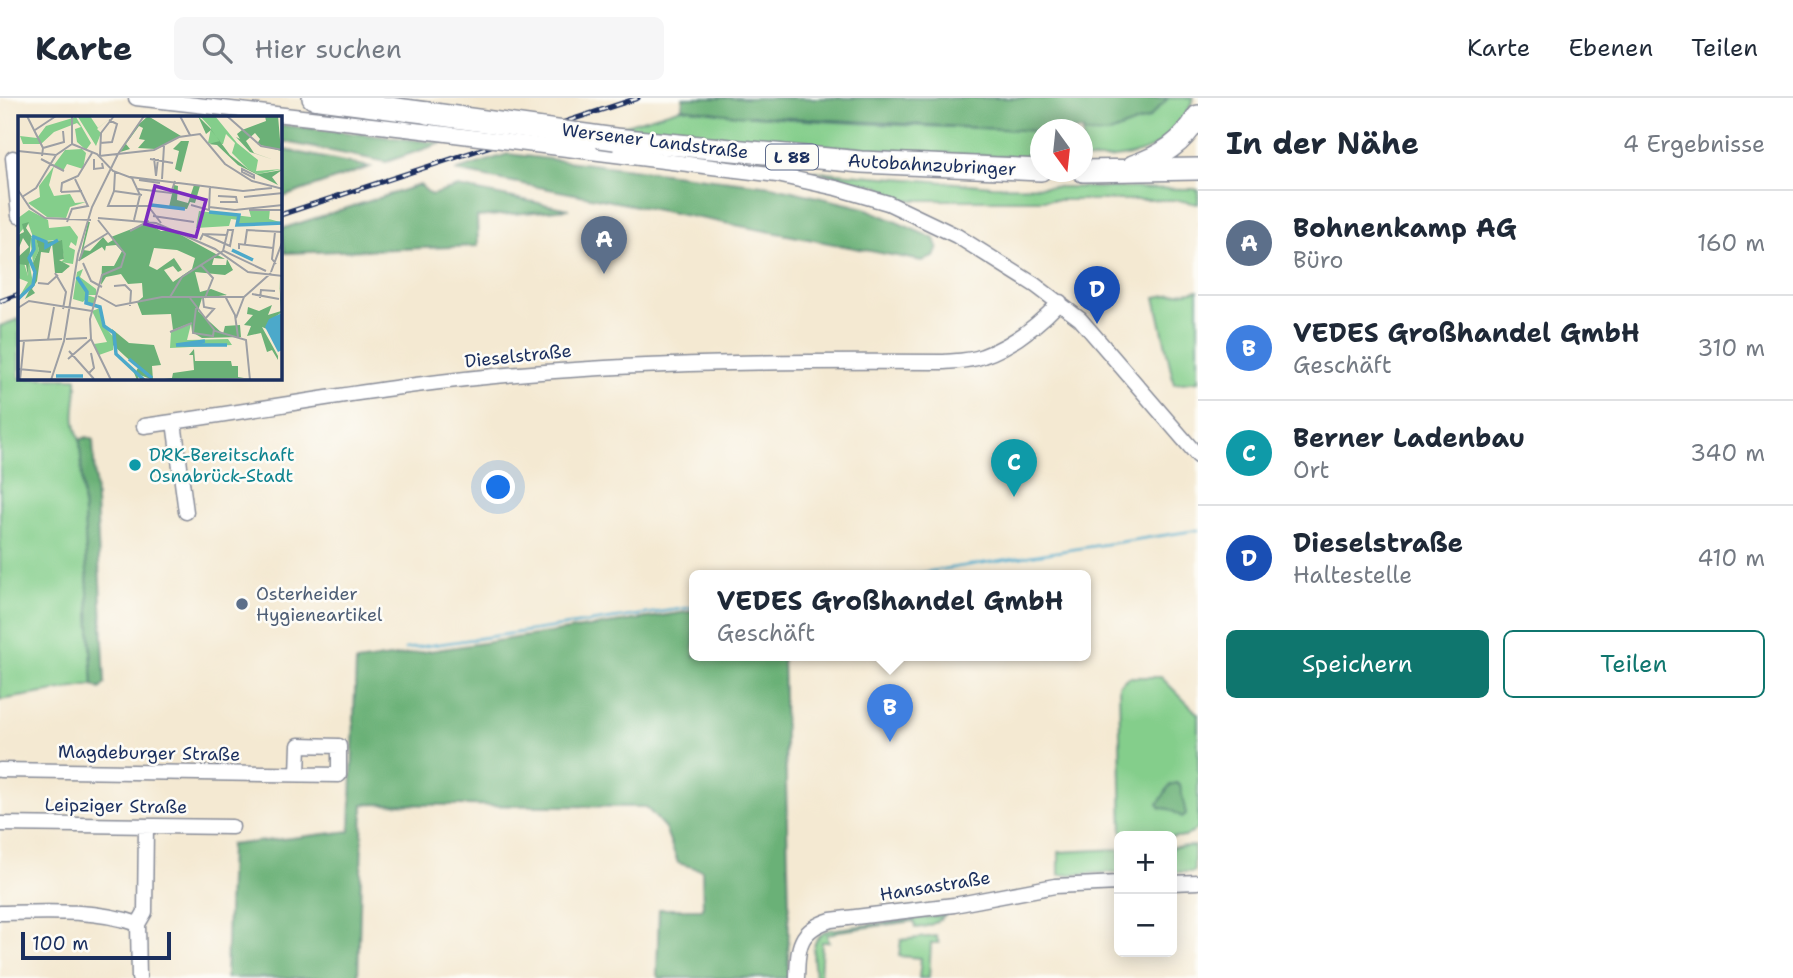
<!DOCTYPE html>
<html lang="de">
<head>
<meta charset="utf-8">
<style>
	:root { --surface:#fff; --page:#f6f6f7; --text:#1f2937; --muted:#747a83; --line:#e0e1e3; --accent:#0f766e }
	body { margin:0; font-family:"Shantell Sans",sans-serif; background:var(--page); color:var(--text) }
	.controls { position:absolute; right:21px; bottom:21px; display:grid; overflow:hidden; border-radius:10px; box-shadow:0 4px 18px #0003 }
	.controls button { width:63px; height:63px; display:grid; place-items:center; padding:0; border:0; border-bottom:2px solid var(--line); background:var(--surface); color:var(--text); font:35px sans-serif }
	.compass { position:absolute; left:1030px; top:21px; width:63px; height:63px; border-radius:50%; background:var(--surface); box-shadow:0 4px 18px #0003; rotate:165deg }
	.scale { position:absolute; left:21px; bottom:18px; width:150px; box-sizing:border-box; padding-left:7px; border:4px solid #1b2f5e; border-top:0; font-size:19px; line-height:24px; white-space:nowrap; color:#1b2f5e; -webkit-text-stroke:5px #fdfcf7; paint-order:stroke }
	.you { position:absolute; left:499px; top:390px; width:24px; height:24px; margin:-18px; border:5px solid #fff; border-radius:50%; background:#1a73e8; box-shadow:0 0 0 10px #1a73e833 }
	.badge { display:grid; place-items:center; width:46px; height:46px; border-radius:50%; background:var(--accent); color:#fff; font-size:23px; font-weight:700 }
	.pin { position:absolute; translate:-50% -58px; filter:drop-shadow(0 2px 4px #0008) }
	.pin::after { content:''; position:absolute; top:37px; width:24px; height:21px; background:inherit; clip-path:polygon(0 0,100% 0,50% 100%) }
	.popup { position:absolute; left:689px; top:472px; width:402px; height:91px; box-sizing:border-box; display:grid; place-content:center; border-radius:10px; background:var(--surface); filter:drop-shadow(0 2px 5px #0005); font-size:23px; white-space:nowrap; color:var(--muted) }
	.popup b { font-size:26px; color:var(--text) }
	.popup::after { content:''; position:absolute; left:50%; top:100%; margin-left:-14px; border:14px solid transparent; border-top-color:var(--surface) }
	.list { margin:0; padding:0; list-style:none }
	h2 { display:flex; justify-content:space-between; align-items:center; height:91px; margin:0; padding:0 28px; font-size:30px }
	h2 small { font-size:23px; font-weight:400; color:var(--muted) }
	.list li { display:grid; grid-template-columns:46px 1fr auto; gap:21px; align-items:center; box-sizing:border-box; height:105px; padding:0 28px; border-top:2px solid var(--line) }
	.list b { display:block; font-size:26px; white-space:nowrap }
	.list p { margin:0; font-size:23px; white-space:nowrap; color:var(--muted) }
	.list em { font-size:23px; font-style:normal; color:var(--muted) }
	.actions { display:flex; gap:14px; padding:21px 28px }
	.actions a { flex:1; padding:16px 0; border:2px solid var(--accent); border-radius:10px; text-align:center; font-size:24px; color:var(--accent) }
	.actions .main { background:var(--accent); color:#fff }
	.icon { flex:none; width:38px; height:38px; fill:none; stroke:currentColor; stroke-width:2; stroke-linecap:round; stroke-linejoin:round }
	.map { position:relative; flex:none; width:1198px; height:880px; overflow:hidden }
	header { display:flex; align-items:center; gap:42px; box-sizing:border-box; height:98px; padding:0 35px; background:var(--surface); border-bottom:2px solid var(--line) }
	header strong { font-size:33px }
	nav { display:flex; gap:38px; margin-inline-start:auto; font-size:24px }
	.search { width:490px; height:63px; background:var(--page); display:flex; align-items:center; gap:18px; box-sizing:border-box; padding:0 24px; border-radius:10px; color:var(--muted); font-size:26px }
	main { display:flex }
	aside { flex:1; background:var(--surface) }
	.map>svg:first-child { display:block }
	.green { fill:#84ce8b; stroke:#507e74; stroke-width:2 }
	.forest { fill:#6bb177; stroke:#43706a; stroke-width:2 }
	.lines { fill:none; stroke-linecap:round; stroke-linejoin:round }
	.stream { stroke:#4ca9ca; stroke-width:2.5 }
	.minor-casing { stroke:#888c98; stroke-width:17 }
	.highway-casing { stroke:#888c98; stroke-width:24 }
	.minor { stroke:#fff; stroke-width:14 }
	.highway { stroke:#fff; stroke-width:21 }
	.rail-casing { stroke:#1b2f5e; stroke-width:5 }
	.rail { stroke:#fdfcf7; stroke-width:2.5; stroke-dasharray:8; stroke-linecap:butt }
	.minor-bridge-casing { stroke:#888c98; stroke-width:17; stroke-linecap:butt }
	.highway-bridge-casing { stroke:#888c98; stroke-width:24; stroke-linecap:butt }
	.minor-bridge { stroke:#fff; stroke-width:14 }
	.highway-bridge { stroke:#fff; stroke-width:21 }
	.culture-dot { fill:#0f9aa8; stroke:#fdfcf7; stroke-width:2.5 }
	.service-dot { fill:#5c6f8a; stroke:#fdfcf7; stroke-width:2.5 }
	.labels { text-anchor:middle; stroke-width:5; stroke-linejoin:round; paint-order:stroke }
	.shield { fill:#fdfcf7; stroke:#5f6c8c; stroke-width:2 }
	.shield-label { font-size:16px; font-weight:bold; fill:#1b2f5e }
	.street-label { font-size:18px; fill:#1b2f5e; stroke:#fdfcf7 }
	.culture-label { font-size:18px; fill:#0d838f; stroke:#fdfcf7; text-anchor:start }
	.service-label { font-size:18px; fill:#4e5e75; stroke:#fdfcf7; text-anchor:start }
	.inset-river { fill:none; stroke:#4ca9ca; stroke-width:3.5 }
	.inset-road { fill:none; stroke:#9d9fa4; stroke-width:2 }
	.view { fill:#7b2cbf; fill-opacity:0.15; stroke:#7b2cbf; stroke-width:3.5 }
	.inset-edge { fill:none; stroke:#1b2f5e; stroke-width:3.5 }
</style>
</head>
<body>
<header>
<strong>Karte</strong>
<div class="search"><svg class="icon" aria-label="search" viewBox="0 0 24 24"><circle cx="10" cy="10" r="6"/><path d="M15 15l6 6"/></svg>Hier suchen</div>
<nav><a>Karte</a><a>Ebenen</a><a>Teilen</a></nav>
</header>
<main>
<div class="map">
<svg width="1198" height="880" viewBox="0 0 1198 880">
	<rect width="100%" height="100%" fill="#fdfcf7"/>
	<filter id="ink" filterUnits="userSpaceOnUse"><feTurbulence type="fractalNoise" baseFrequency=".0143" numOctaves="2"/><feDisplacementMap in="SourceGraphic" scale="14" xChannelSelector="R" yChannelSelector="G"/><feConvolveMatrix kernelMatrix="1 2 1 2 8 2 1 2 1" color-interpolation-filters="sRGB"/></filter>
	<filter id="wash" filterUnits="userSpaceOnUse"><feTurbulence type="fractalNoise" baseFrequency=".00686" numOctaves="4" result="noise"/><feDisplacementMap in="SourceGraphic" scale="28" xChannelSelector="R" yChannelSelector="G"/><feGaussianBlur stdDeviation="1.57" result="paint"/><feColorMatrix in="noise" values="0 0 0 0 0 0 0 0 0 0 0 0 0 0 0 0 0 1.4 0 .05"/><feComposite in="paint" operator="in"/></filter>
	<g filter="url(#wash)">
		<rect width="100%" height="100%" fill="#f4e9d2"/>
		<!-- green -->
		<path class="green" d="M 1168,0 L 1193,0 C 1178,52 1131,63 1083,61 L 1083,35 L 1107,36 L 1149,20 Z
			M 682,10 C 801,26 921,27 1040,33 L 1040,60 C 898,55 757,42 615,30 Z
			M 813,73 L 992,88 L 1194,91 L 1198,92 L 1198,106 L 1177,102 L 902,102 L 878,88 Z
			M 1198,192 L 1198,283 L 1174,286 L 1155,199 Z
			M 19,221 L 19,280 L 77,280 C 78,305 69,317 80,342 L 93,587 L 0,602 L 0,228 Z
			M 1128,579 L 1161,579 L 1198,616 L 1198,730 L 1185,739 L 1122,738 L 1119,587 Z
			M 1194,748 L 1194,774 L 1172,774 L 1172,749 Z
			M 1119,751 L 1119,774 L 1059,777 L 1059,754 Z
			M 945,817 C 935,826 928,829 915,830 L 914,823 L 839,833 L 827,837 L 829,844 L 822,844 L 820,880 L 815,880 C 814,860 807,841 829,832 Z
			M 936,838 L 939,845 L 931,845 L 929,880 L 919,880 L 921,860 L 899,858 L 901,842 Z"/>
		<!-- forest -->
		<path class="forest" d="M 683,0 L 1168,0 L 1149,20 L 1107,36 L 1083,35 L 1083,32 L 1040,33 L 733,17 L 682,10 Z
			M 280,27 L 442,45 L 386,64 L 280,43 Z
			M 280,51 L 370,69 L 280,100 Z
			M 508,56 L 771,88 L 865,110 L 935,141 L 938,149 L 934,159 L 922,163 L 455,73 Z
			M 420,87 L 431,97 L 458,89 L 569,111 L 477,119 L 478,148 L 285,155 L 281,131 Z
			M 86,339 L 93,342 L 105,585 L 100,591 L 93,587 L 80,342 Z
			M 694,513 L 694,558 L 783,558 L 789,810 L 788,880 L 660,880 L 657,877 L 659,811 L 703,811 L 702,772 L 678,765 L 665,730 L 646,709 L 363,706 L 358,880 L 226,880 L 230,747 L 350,733 L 356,564 Z
			M 1176,685 L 1180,687 L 1186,716 L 1182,719 L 1169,711 L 1161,710 L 1158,706 L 1170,687 Z"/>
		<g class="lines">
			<!-- stream -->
			<path class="stream" d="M 899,478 L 1198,432
				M 405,551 L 694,509"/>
		</g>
	</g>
	<g filter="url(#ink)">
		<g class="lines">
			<defs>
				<path id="minor" d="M 136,0 L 406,31
					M 591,54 L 777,77 L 836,90 L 888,105 L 957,138 L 1035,187 L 1080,221 L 1198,358
					M 13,60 L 19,118
					M 174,324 L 186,414
					M 144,328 C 261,312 377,289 495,278 C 644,264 794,263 944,264 C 957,263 971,263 983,258 C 1012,248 1039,226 1060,204
					M 0,672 L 339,677 L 339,648 L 299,647 L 298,676
					M 0,726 L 232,729
					M 1172,785 L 1198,784
					M 0,815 C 44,814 96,811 138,826
					M 139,880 L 138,826 L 145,814 L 146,728
					M 797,880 C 798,849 798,832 831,822 L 954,807 L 1055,788 L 1119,785"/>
				<path id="highway" d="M 313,0 L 427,15
					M 615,41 L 861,64 L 1041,72
					M 1133,68 C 1162,58 1183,45 1198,18
					M 1083,73 L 1198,71"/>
			</defs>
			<!-- minor casing -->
			<use href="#minor" class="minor-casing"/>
			<!-- highway casing -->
			<use href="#highway" class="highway-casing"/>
			<!-- minor -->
			<use href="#minor" class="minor"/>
			<!-- highway -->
			<use href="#highway" class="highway"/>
			<defs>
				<path id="rail" d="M 280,117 L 638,0
					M 0,203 L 19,196"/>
			</defs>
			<!-- rail casing -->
			<use href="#rail" class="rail-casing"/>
			<!-- rail -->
			<use href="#rail" class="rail"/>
			<defs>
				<path id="minor-bridge" d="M 406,31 L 591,54"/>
				<path id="highway-bridge" d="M 427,15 L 615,41"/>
			</defs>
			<!-- minor-bridge casing -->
			<use href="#minor-bridge" class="minor-bridge-casing"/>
			<!-- highway-bridge casing -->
			<use href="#highway-bridge" class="highway-bridge-casing"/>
			<!-- minor-bridge -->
			<use href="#minor-bridge" class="minor-bridge"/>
			<!-- highway-bridge -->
			<use href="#highway-bridge" class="highway-bridge"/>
		</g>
	</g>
	<!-- markers -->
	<circle class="culture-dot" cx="135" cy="367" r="7"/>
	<circle class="service-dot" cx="242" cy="506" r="7"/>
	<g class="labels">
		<!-- shield labels -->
		<rect class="shield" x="766" y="46.5" width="52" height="25" rx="5"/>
		<g class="shield-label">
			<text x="792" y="65">L 88</text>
		</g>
		<!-- street labels -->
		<g class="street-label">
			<text transform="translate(655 43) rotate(7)" y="6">Wersener Landstraße</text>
			<text transform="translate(932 67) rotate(3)" y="6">Autobahnzubringer</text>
			<text transform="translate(518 258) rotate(-6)" y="6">Dieselstraße</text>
			<text transform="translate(149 655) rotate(1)" y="6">Magdeburger Straße</text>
			<text transform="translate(116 708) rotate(1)" y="6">Leipziger Straße</text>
			<text transform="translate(935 788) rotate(-9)" y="6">Hansastraße</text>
		</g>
		<!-- culture labels -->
		<g class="culture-label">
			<text x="149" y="363">DRK-Bereitschaft<tspan x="149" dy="21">Osnabrück-Stadt</tspan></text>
		</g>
		<!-- service labels -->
		<g class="service-label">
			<text x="256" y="502">Osterheider<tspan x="256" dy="21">Hygieneartikel</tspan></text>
		</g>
	</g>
	<!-- overview -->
	<g transform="translate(18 18)">
		<rect width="264" height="264" fill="#f4e9d2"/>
		<path d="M 72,0 L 80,12 L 95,0 L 79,13 L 83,17 L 78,30 L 60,1 ZM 182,0 L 197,0 L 219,27 L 240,44 L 238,55 L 264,53 L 240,58 L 230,53 L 214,37 L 217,27 L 208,18 L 205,28 L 190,27 L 193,12 ZM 58,1 L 73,27 L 68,34 L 59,26 L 57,13 L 63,11 L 59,7 L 36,16 L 23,28 L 5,28 L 2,20 L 19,22 L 28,10 ZM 64,33 L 68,37 L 65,53 L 49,48 L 45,55 L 36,49 L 47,34 ZM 36,50 L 31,69 L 36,80 L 52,78 L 57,87 L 68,86 L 52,91 L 48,102 L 29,101 L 10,87 L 22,81 L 21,70 ZM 252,93 L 251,103 L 262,106 L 219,109 L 220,104 L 213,103 L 211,110 L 178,112 L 181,95 L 233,101 L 231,94 ZM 11,94 L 30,104 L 31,112 L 52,110 L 60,121 L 58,130 L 53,126 L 51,131 L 57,134 L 55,148 L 43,146 L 51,151 L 47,153 L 41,148 L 46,143 L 43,124 L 25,125 L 18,121 L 21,134 L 15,147 L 12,122 L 15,121 L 10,107 L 0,119 L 0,102 ZM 11,145 L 15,167 L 0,183 L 10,166 L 0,162 L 0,148 L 6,147 L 10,160 ZM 65,153 L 62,161 L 78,173 L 79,179 L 69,179 L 78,182 L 75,189 L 69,187 L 69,181 L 65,186 L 55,183 L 59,156 ZM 82,192 L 84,207 L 96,222 L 95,234 L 81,239 L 76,228 L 89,226 L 74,195 ZM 173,208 L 169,224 L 210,223 L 214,229 L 152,232 L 153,216 Z" fill="#84ce8b"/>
		<path d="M 130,0 L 163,20 L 137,33 L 120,32 L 127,24 L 121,23 L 125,12 L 121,10 L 108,28 L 112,33 L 102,36 L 120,9 ZM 180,0 L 192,12 L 212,39 L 230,53 L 240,58 L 264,54 L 254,61 L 260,69 L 220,49 L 199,29 L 190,28 L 202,25 L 193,14 L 188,18 ZM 247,0 L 260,0 L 263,35 L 239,28 L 242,23 L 237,17 L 228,25 L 236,37 L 256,44 L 232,36 L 218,21 L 222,23 L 219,18 L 224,14 L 248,5 ZM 163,25 L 171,25 L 163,56 L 157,53 L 161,35 L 155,33 ZM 156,69 L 160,70 L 159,84 L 170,87 L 176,69 L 182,70 L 177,87 L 172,86 L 169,93 L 151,91 ZM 11,106 L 8,112 L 14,121 L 22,122 L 25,126 L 44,124 L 46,143 L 41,144 L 52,150 L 44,157 L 37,157 L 34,127 L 31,137 L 23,136 L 19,165 L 14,173 L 17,177 L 7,183 L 17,163 L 15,147 L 21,134 L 18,122 L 13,121 L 10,160 L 8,149 L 0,148 L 0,141 L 11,131 L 5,122 L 0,134 L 0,119 L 6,116 L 4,108 ZM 70,106 L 80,106 L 72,106 L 65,134 L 72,135 L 85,121 L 90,127 L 95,124 L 93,121 L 129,107 L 143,115 L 154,114 L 207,143 L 196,142 L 194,149 L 208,149 L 209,143 L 215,154 L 207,159 L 177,156 L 182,176 L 193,173 L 209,179 L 184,182 L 180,195 L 205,218 L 207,210 L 222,209 L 223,221 L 184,222 L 174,216 L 173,207 L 155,214 L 153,198 L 124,199 L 119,186 L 125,181 L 124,167 L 110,168 L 103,158 L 88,161 L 83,169 L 84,150 L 96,150 L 104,135 L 98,129 L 88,130 L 87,135 L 84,131 L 61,145 ZM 136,132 L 159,134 L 177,142 L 174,153 L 155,166 L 146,154 L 155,150 L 160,156 L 164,154 L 156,142 L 139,154 L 131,150 ZM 261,161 L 264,196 L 250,206 L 249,213 L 244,211 L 260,240 L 260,244 L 254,234 L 249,236 L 243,217 L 229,220 L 233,210 L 226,209 L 235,199 L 229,198 L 230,191 L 241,195 L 254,189 L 250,199 L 263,195 ZM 94,213 L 111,227 L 136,229 L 143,249 L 134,250 L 135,264 L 122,259 L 119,264 L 114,252 L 117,257 L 120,252 L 95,229 ZM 176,233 L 177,245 L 213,245 L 214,250 L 220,250 L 220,261 L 226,262 L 146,263 L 154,262 L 155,257 L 176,254 L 175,239 L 171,239 Z" fill="#6bb177" fill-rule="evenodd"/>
		<path d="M 264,197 L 264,234 L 260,236 L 247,211 L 251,203 Z" fill="#4ca9ca"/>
		<path class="inset-river" d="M 133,89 L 167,93M 191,96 L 221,99 L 219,109 L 265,107M 14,120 L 28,126 L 28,131 L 40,124M 214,134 L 235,144M 59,161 L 69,176 L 68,187 L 82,191 L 86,210 L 96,217 L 98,238 L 126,264M 0,183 L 15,169 L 17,156 L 11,142 L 16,133 L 15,122M 158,229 L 187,225M 158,229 L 209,229M 111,243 L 134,262M 38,260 L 65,260"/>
		<path class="inset-road" d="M 9,0 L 25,32 L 24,40M 54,0 L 54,28M 162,0 L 172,19M 209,0 L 243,30 L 265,34M 17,14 L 38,0M 82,27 L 94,26 L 99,8 L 91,4M 54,28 L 79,38 L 95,55 L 114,62 L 122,79 L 116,104M 25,32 L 46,26 L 45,15M 0,35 L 38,39 L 54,28M 82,39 L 83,17 L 96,0M 81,40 L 136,34 L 161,21 L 182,18 L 207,48 L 234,65 L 265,73M 136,42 L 138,60 L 140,43M 23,43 L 46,55M 76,43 L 76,53 L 85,52 L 84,47M 132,43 L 155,47M 224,53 L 236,59 L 236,62 L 224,56 ZM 97,56 L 96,75 L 90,90 L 130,90 L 143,107M 112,61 L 225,75 L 254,72M 144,63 L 146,30M 121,64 L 142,67M 120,73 L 153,77 L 157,65M 0,74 L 12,92 L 27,102 L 73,104M 96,75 L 124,79M 43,76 L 44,67 L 60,60 L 74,37M 43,76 L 64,75M 200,80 L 218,81 L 219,86 L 202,86M 4,81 L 18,72 L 38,39M 226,81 L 265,77M 173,89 L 191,94 L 192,70M 191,91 L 217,94 L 265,89M 231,94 L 265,94M 135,100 L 176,106M 80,102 L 138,107 L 197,133 L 230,156 L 265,160M 80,104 L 107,138 L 103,151 L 84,159 L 72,203 L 73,223 L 93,264M 49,106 L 54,93 L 70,90 L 57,63M 112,115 L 131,105M 257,116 L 254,143 L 258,148M 185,118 L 209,119M 182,124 L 185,118 L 212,130 L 215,114 L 209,114M 227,128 L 229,114 L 265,116M 221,133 L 221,128 L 255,132M 206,135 L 248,155M 61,145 L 66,132 L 90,117M 65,147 L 73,165 L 84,171M 183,149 L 195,162 L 187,182M 253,156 L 265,124M 37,157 L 48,176 L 45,193M 20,167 L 30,168 L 40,159M 96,170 L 107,169 L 113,175 L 112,190M 234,178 L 261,183M 80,180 L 98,190 L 144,181 L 226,181 L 253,157M 207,180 L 217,199 L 220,221M 152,181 L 164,161 L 205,135 L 210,114M 172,182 L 197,215 L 228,224 L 232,264M 185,182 L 186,191 L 196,193 L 187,203M 242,182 L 243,174 L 257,175M 0,192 L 11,185 L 74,195M 178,192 L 175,217 L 195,220 L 196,213M 218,202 L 226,181M 152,216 L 174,207M 48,223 L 69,222M 30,224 L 36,191M 0,225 L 44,223M 51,235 L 76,263M 50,243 L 73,223M 0,253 L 33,256M 71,257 L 76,252 L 73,237M 2,264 L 6,225M 33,264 L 46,225 L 60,138 L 74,91 L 100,38 L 126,0"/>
		<path class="view" d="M 137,70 L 188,84 L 178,121 L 127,108 Z"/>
		<rect width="264" height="264" class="inset-edge"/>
	</g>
</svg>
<div class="controls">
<button>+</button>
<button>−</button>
</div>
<svg class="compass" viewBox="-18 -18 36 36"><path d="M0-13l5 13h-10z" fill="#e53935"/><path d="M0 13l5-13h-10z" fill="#747a83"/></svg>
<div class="scale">100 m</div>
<div class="you"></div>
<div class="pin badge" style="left:604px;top:176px;background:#5c6f8a">A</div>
<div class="pin badge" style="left:890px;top:644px;background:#3f7fe0">B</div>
<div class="popup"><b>VEDES Großhandel GmbH</b>Geschäft</div>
<div class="pin badge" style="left:1014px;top:399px;background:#0f9aa8">C</div>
<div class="pin badge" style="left:1097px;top:226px;background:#1a4fb4">D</div>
</div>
<aside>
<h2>In der Nähe<small>4 Ergebnisse</small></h2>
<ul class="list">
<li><span class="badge" style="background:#5c6f8a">A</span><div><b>Bohnenkamp AG</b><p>Büro</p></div><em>160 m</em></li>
<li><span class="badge" style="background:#3f7fe0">B</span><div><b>VEDES Großhandel GmbH</b><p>Geschäft</p></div><em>310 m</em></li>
<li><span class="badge" style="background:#0f9aa8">C</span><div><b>Berner Ladenbau</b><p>Ort</p></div><em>340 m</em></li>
<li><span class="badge" style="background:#1a4fb4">D</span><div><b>Dieselstraße</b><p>Haltestelle</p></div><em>410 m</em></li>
</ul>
<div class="actions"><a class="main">Speichern</a><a>Teilen</a></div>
</aside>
</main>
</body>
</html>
